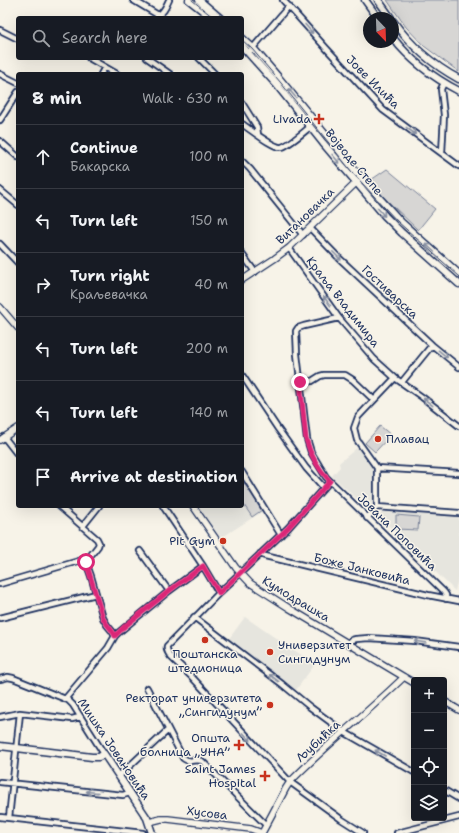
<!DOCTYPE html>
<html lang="en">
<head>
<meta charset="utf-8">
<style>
	:root { --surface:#171b24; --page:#20242c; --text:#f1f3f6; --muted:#9ea1a6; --line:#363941 }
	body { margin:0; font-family:"Shantell Sans",sans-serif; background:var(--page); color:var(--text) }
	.controls { position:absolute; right:12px; bottom:12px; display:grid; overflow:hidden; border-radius:4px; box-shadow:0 4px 16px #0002 }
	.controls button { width:36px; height:36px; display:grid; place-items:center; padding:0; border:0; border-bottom:1px solid var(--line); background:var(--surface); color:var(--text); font:20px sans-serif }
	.compass { position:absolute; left:363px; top:12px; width:36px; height:36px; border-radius:50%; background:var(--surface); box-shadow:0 4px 16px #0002; rotate:157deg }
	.stop { position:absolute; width:12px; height:12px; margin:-9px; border:3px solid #db2777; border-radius:50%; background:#fff }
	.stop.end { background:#db2777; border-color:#fff; box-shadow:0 1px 4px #0008 }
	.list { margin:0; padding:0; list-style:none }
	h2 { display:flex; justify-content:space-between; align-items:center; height:52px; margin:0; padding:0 16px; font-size:17px }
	h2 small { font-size:13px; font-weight:400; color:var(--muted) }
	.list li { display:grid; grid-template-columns:26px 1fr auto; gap:12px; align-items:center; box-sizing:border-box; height:64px; padding:0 16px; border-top:1px solid var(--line) }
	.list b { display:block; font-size:15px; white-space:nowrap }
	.list p { margin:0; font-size:13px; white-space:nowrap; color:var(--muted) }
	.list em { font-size:13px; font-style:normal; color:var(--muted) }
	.icon { flex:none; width:22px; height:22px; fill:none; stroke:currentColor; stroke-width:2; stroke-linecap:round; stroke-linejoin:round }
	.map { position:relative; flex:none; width:459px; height:833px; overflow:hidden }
	.search { position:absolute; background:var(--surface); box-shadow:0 4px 16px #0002; left:16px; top:16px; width:228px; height:44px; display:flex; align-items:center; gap:10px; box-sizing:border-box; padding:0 14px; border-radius:4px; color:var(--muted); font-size:15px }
	.panel { position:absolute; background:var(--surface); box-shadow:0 4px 16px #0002; left:16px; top:72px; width:228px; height:436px; border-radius:4px }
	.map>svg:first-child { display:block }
	.built { fill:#e6e5de }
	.green { fill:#d7d6d4; stroke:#798299 }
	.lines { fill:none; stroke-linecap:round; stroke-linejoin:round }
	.minor-casing { stroke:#1b2f5e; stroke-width:8 }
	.tertiary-casing { stroke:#1b2f5e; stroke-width:8 }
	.secondary-casing { stroke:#1b2f5e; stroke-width:9 }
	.minor { stroke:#f7f3e8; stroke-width:4.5 }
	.tertiary { stroke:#f7f3e8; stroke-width:5.5 }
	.secondary { stroke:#f7f3e8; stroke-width:6 }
	.tram { stroke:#1b2f5e; stroke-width:1 }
	.oneway { stroke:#8991a3 }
	.route { stroke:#db2777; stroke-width:5 }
	.poi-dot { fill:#c8321e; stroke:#f7f3e8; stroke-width:1.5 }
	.labels { text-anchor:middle; stroke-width:3; stroke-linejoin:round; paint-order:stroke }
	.street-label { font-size:12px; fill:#1b2f5e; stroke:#f7f3e8 }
	.poi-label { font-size:12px; fill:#1b2f5e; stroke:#f7f3e8; text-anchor:end }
</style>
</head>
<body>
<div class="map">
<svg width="459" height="833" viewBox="0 0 459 833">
	<rect width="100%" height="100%" fill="#f7f3e8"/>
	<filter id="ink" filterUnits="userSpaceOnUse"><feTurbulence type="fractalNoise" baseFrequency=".025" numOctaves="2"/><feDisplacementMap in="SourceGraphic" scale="8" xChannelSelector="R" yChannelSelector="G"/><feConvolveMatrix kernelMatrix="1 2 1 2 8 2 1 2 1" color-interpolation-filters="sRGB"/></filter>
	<g filter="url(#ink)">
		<!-- built -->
		<path class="built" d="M 359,446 L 375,467 L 374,505 L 369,510 L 332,476 L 340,467 L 339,463 Z
			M 242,477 L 263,511 L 221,538 L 198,506 L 242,506 Z
			M 383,510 L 459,515 L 459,574 L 455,591 L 379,516 Z
			M 245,617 L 271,635 L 315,664 L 296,690 L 228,640 Z"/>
		<!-- green -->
		<path class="green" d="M 387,0 L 459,0 L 459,72 L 424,46 L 406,27 Z
			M 387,169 L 435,209 L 418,230 L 368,182 Z
			M 380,426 L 391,435 L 375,452 L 365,443 Z
			M 242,480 L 262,510 L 252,517 L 242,502 Z
			M 396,515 L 419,517 L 418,530 L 396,529 Z"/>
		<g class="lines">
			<defs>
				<path id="minor" d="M 133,0 L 158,15 C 164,13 166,6 169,0
					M 283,0 L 326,48 L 383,110 L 459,166
					M 0,30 L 18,39
					M 251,50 L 289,6
					M 89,58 L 117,74
					M 147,58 L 170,74
					M 199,58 L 215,74
					M 0,74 L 18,83
					M 101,74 L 105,67
					M 242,103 L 257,127 L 258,135
					M 0,120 L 18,92
					M 242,124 C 250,129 274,149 282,147 C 289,145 304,132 310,127
					M 0,141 L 18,157
					M 442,153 L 444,115 L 441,89 L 444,83
					M 242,161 L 250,169 L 303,235
					M 0,190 L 18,205
					M 310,228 L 339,258 L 432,345 L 459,367
					M 0,244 L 18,263
					M 289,248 L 339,318 L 374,359 L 395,378 L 422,397 L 459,426
					M 242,254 L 255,272
					M 339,318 L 304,326 L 298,328 L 296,331 L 297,354 L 307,439 L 311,452 L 326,477 L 444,592 L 446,595 L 446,599
					M 242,375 L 278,429 L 306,468 L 324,488
					M 301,382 L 312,381 L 320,376 L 324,375 L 345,375 L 353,380 L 374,400
					M 402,382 L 432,345
					M 4,437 L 18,455
					M 377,468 L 459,473
					M 242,472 L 281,535
					M 330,481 L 288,528 L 219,593 L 167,646 C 166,650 168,653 171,657 L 190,675 L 290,782 L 341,819 L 363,833
					M 163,506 L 203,566 L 219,593
					M 377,507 L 377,468 L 357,440 L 354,428 L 358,417 L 395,378
					M 377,507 L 459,513
					M 367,518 L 377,507
					M 83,526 L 99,506
					M 140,551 L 169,591
					M 260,554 L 265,556 L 428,595 L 459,601
					M 87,560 L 87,565 L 91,576 L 103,618 L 107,625 L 112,631 L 115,636
					M 0,584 L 82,560 L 87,560 L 98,546 L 99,543 L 97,539 L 59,506
					M 194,617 L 282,684 L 310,707 L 344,732 L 414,772
					M 0,618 L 96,594
					M 348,643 L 352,640 L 356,639 L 369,638 L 415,641 L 459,647
					M 0,679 L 8,677 L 13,678 L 68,700 L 73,705 L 104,754
					M 147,688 L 183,758 C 190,764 194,758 202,761 L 266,825
					M 65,699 L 108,648 L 115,636 L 118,633 L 169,591 L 203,566
					M 0,717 L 20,713 L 72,719 L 80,717
					M 119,776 L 168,730
					M 0,782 L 123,795 L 130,793
					M 444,790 L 459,799
					M 0,817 L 143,833
					M 9,818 L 20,713
					M 397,833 L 459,817"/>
				<path id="tertiary" d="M 242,280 L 274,259 L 289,248 L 360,179
					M 0,307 L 18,328
					M 0,440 L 18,428
					M 193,506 L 236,568 L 250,583 L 289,608 L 414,683
					M 444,701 L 459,710
					M 149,822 L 161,819 L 168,819 L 251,829 L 262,833
					M 262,833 L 286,788 L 290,782 C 326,745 367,713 404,677"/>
				<path id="secondary" d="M 189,0 L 212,18
					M 199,0 L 220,18
					M 365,0 L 378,18
					M 378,0 L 391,18
					M 393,21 C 410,45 433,65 459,79
					M 242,38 L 253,48 L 278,77 L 361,178 L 401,222 L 459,274
					M 393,38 C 410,60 434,78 459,91
					M 242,46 L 276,84 L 323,143 L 385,216 L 402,233 L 459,284
					M 0,746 L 92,757 L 99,757 L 104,754 L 147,818 L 152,833"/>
			</defs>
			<!-- minor casing -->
			<use href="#minor" class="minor-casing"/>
			<!-- tertiary casing -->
			<use href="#tertiary" class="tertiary-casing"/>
			<!-- secondary casing -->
			<use href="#secondary" class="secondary-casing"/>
			<!-- minor -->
			<use href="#minor" class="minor"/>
			<!-- tertiary -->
			<use href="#tertiary" class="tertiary"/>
			<!-- secondary -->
			<use href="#secondary" class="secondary"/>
			<!-- tram -->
			<path class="tram" d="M 192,0 L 214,18
				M 242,40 L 252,49 L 281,83 L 352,172 L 383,206 L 398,222 L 459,276"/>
		</g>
		<!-- one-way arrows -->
		<defs><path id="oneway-shaft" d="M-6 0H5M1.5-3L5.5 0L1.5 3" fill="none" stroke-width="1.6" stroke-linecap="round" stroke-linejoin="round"/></defs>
		<g class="oneway">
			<use href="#oneway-shaft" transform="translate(309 29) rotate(49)"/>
			<use href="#oneway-shaft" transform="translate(292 93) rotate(-130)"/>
			<use href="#oneway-shaft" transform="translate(411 131) rotate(37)"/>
			<use href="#oneway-shaft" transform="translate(336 159) rotate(50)"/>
			<use href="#oneway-shaft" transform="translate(381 212) rotate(49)"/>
			<use href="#oneway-shaft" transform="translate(430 248) rotate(-138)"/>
			<use href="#oneway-shaft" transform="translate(337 256) rotate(45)"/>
			<use href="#oneway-shaft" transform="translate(327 301) rotate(-126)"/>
			<use href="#oneway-shaft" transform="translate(443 354) rotate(39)"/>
			<use href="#oneway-shaft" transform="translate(428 402) rotate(-142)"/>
			<use href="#oneway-shaft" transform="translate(420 642) rotate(-172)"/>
			<use href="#oneway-shaft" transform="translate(274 678) rotate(-143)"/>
			<use href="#oneway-shaft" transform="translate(247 737) rotate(47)"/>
			<use href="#oneway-shaft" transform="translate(380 753) rotate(-150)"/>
			<use href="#oneway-shaft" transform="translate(92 792) rotate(-174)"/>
		</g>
	</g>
	<g class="lines" filter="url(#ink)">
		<!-- route -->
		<path class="route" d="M 86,562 L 103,618 C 106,625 112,629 115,636 L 124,627 L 169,591 L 203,566 L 219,593 L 288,528 L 330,481 C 319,470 310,454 306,439 L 300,382"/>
	</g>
	<!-- markers -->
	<g class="poi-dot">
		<path d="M317 113h4v4h4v4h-4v4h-4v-4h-4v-4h4z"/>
		<circle cx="378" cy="439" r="4"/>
		<circle cx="223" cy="541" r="4"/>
		<circle cx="205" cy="640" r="4"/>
		<circle cx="270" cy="652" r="4"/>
		<circle cx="270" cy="705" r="4"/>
		<path d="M237 739h4v4h4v4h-4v4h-4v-4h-4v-4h4z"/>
		<path d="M263 770h4v4h4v4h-4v4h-4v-4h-4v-4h4z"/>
	</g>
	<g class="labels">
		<!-- street labels -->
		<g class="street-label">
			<text transform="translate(373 82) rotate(45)" y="4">Јове Илића</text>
			<text transform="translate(354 162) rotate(50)" y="4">Војводе Степе</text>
			<text transform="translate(305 216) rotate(-44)" y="4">Витановачка</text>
			<text transform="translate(390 292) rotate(43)" y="4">Гостиварска</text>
			<text transform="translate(343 302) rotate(52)" y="4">Краља Владимира</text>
			<text transform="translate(397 532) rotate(44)" y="4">Јована Поповића</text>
			<text transform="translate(362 569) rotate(14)" y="4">Боже Јанковића</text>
			<text transform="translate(296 599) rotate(31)" y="4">Кумодрашка</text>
			<text transform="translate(318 741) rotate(-43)" y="4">Љубићка</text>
			<text transform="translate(114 749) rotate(56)" y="4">Мишка Јовановића</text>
			<text transform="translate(207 813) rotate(7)" y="4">Хусова</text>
		</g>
		<!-- poi labels -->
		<g class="poi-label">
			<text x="311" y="123">Livada</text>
			<text x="386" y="443" text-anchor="start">Плавац</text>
			<text x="215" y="545">Pit Gym</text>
			<text x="278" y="649" text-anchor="start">Универзитет<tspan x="278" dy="14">Сингидунум</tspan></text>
			<text x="205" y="658" text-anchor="middle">Поштанска<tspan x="205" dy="14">штедионица</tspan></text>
			<text x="262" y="702">Ректорат универзитета<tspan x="262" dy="14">„Сингидунум”</tspan></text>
			<text x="230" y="742">Општа<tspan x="230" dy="14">болница „УНА”</tspan></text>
			<text x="256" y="773">Saint James<tspan x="256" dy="14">Hospital</tspan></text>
		</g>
	</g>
</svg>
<div class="controls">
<button>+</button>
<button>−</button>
<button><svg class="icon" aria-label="locate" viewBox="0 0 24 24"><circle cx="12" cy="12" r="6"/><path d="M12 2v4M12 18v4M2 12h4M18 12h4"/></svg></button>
<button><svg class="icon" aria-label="layers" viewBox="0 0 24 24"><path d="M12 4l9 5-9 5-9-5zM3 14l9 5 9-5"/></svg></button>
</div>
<svg class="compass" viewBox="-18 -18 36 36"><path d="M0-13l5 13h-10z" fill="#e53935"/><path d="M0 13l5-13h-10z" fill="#9ea1a6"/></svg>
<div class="stop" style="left:86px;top:562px"></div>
<div class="stop end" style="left:300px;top:382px"></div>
<div class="search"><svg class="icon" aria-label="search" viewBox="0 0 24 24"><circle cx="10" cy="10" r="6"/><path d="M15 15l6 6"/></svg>Search here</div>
<section class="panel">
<h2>8 min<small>Walk · 630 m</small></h2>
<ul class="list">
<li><svg class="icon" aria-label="ahead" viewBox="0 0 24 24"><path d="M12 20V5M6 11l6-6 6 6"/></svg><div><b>Continue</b><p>Бакарска</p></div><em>100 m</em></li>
<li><svg class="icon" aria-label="left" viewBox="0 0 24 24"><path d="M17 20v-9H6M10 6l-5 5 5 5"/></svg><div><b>Turn left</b></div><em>150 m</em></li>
<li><svg class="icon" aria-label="right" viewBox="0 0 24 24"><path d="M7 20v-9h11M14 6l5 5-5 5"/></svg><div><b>Turn right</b><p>Краљевачка</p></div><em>40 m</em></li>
<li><svg class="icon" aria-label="left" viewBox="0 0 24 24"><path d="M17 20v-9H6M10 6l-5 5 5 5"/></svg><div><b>Turn left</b></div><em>200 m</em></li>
<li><svg class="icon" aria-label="left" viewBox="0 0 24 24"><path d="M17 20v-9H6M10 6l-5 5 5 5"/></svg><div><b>Turn left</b></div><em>140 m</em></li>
<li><svg class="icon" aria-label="arrive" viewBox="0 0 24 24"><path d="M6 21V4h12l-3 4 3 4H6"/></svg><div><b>Arrive at destination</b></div></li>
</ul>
</section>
</div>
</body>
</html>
